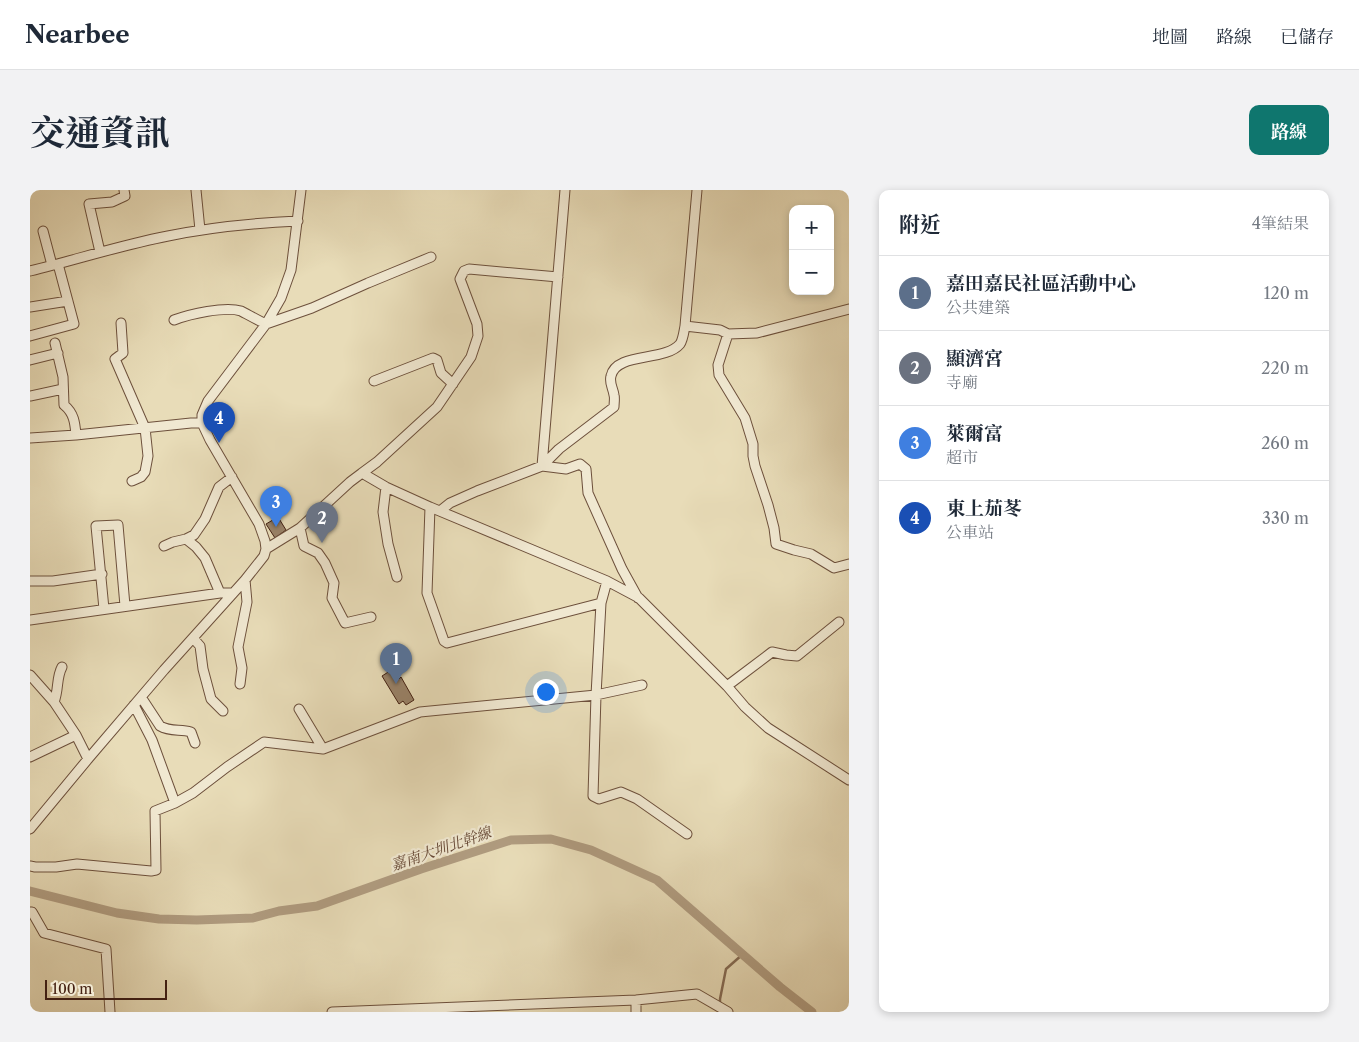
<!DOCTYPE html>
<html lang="zh-TW">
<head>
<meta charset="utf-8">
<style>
	:root { --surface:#fff; --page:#f2f2f3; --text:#1f2937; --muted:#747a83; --line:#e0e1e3; --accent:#0f766e }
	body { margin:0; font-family:"Libre Caslon Text","Noto Serif TC",serif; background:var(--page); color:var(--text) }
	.controls { position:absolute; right:15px; top:15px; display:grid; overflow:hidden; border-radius:10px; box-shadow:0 2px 8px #0003 }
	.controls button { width:45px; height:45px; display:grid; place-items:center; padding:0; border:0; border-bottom:1px solid var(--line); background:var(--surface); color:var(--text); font:25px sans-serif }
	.scale { position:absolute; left:15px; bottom:12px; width:122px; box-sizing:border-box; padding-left:5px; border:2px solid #442112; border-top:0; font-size:14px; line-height:18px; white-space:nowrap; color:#442112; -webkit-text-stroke:4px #f0e8d1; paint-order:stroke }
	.you { position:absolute; left:515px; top:501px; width:18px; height:18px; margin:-12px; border:4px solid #fff; border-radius:50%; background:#1a73e8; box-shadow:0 0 0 8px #1a73e833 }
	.badge { display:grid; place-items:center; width:32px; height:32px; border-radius:50%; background:var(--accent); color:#fff; font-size:16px; font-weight:700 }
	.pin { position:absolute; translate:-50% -41px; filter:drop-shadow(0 1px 2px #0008) }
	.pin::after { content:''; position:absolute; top:26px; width:18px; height:15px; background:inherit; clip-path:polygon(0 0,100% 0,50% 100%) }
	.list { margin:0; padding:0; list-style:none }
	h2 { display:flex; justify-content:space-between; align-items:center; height:65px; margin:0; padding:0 20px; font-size:21px }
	h2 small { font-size:16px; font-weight:400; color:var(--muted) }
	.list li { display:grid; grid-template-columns:32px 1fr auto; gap:15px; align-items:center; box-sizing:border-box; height:75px; padding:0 20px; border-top:1px solid var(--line) }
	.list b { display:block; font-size:19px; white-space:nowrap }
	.list p { margin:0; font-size:16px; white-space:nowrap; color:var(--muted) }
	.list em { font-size:16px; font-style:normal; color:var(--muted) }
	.map { position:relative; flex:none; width:819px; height:822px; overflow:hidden; border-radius:10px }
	header { display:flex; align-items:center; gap:30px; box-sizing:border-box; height:70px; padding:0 25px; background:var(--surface); border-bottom:1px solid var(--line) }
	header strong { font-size:24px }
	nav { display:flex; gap:28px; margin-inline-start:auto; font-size:18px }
	.intro { display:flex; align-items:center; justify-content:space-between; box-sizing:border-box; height:120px; padding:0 30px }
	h1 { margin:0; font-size:35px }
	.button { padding:12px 22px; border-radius:10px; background:var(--accent); color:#fff; font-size:18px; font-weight:700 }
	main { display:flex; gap:30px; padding:0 30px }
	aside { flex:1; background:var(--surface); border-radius:10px; box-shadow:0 2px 8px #0003 }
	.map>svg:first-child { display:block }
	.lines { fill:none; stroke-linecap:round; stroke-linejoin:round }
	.stream { stroke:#856b54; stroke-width:2.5 }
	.canal { stroke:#b09c80; stroke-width:9 }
	.building { fill:#998268; stroke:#442112 }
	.minor-casing { stroke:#6d503c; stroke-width:11 }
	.minor { stroke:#f0e8d1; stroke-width:9 }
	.labels { text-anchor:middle; stroke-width:4.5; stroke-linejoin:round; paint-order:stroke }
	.water-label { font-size:15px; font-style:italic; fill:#644633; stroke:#f0e8d1 }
</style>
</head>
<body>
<header>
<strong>Nearbee</strong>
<nav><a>地圖</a><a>路線</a><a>已儲存</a></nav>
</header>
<div class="intro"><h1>交通資訊</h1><a class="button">路線</a></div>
<main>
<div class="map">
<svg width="819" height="822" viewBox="0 0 819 822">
	<rect width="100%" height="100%" fill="#e8dcb8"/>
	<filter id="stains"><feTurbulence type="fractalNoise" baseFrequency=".004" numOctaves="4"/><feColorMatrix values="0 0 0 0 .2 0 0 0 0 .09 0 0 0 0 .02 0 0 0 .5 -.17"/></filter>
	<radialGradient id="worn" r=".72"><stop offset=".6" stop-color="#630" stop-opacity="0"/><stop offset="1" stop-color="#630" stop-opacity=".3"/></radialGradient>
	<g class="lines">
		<!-- stream -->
		<path class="stream" d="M 690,815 L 690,809 L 696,779 L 713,764"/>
		<!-- canal -->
		<path class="canal" d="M 0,701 L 87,723 L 129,729 L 167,730 L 223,728 L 249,721 L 287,716 L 391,679 L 481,650 L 521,649 L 561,660 L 627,690 L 750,797 L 782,822"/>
	</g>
	<!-- building -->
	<path class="building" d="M 248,327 L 256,340 L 245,348 L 236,334 Z
		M 363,479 L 369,489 L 371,487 L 384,510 L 376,515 L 373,511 L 369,514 L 352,486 Z"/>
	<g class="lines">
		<defs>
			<path id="minor" d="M 166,0 L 170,40
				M 535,0 L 512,276 L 536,279 L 550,274 L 556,279 L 558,303 L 592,379 L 608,408
				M 13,41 L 22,75
				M 70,62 L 59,14 L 82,12 L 95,6 L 94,0
				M 0,81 C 46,70 91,55 138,46 C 181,37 224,33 268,31
				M 0,117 L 38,111
				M 144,130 C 160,124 195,116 211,121 C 217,124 229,131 236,134 L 282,118 L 338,93 L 401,67
				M 91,133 L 93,163 L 85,169 L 115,238 L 118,266 L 115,282 L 111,287 L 102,291
				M 655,136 L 690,140 L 698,144 L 727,143 L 819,119
				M 698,144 L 688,175 L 689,185 L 715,228 L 723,254 L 723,266 L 725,276 L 738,315 L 744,338 L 746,354 L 764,360 L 781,364 L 804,378 L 819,374
				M 0,146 L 44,134 L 28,74
				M 25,153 L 33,187 L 34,215 C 44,223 45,233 46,245
				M 0,170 L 28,163
				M 344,191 L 403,168 L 407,170 L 411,183 L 423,194
				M 0,206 L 33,199
				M 0,248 L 46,245 L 161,233 L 172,233
				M 332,283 L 347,272 L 407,217 L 441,167 L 448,146 L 447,134 L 430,89 L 434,81 L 439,79 L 528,87
				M 356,297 L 353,322 L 358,354 L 367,387
				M 400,317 L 397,403 L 414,451 L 417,453 L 571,413
				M 410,321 L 420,313 L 447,301 L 512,276 L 529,259 L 584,217 C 584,213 585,208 584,205 C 583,198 579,193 581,186 C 586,162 635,172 650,154 C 653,150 654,141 655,136 L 667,0
				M 270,338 L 274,356 L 288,363 L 295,373 L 304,393 L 302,408 L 315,433 L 341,427
				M 156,349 L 166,357 L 175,368 L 190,403
				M 134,356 L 143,352 L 156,349 L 164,345 L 175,329 L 189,297 L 202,287
				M 236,359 L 270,338 L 320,292 L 332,283 L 356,297 L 400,317 L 577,391 L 609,408 L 697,496 L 715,517 L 738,538 L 819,590
				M 0,391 L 23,391 L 72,384
				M 577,391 L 571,413 L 566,505 L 563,606 L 569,609 L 591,602 L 607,609 L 657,644
				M 74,419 L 66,336 L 88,335 L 95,416
				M 0,430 L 190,403 L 203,403
				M 163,448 L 170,456 L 173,479 L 181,509 L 193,521
				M 0,485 L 24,512 L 46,545 L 58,569
				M 210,494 L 212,478 L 208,457 L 217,412 L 215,390
				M 697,496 L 742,462 L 756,465 L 767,466 L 809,432
				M 111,507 L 130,536 C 140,542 150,539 161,542 L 165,553
				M 24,512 C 29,500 26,488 32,477
				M 104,515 L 122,550 L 145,613
				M 269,519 L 293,559
				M 0,567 L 46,545
				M 0,639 L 58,569 L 134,480 L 215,390 L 234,366 L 236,359 L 235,351 L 229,334 L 180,250 L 172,233 L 172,225 L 178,211 L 236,134 L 251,108 L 261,80 L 271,0
				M 0,676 L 5,677 L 26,677 L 47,674 L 121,681 L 126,680 L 125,621 L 145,613 L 163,603 L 197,577 L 234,552 L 293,559 L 390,522 L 566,505 L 612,495
				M 0,722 L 2,722 L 14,743 L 76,759 L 80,822
				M 606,810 L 606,822
				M 302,822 L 606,810 L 667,804 L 698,822"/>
		</defs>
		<!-- minor casing -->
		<use href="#minor" class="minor-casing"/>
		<!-- minor -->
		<use href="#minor" class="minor"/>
	</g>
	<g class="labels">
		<!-- water labels -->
		<g class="water-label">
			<text transform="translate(411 659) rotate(-19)" y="5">嘉南大圳北幹線</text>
		</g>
	</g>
	<rect width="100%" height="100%" filter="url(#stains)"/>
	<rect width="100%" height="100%" fill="url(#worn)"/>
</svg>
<div class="controls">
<button>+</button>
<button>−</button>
</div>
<div class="scale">100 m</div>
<div class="you"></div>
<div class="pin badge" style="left:366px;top:494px;background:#5c6f8a">1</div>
<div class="pin badge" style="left:292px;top:353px;background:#6b7280">2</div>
<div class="pin badge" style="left:246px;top:337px;background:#3f7fe0">3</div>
<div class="pin badge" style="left:189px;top:253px;background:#1a4fb4">4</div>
</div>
<aside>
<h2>附近<small>4筆結果</small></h2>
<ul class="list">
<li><span class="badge" style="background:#5c6f8a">1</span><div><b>嘉田嘉民社區活動中心</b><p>公共建築</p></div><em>120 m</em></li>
<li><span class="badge" style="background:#6b7280">2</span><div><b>顯濟宮</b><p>寺廟</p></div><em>220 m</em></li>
<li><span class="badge" style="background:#3f7fe0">3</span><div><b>萊爾富</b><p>超市</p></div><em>260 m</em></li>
<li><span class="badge" style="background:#1a4fb4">4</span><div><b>東上茄苳</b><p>公車站</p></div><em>330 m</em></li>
</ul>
</aside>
</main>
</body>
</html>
